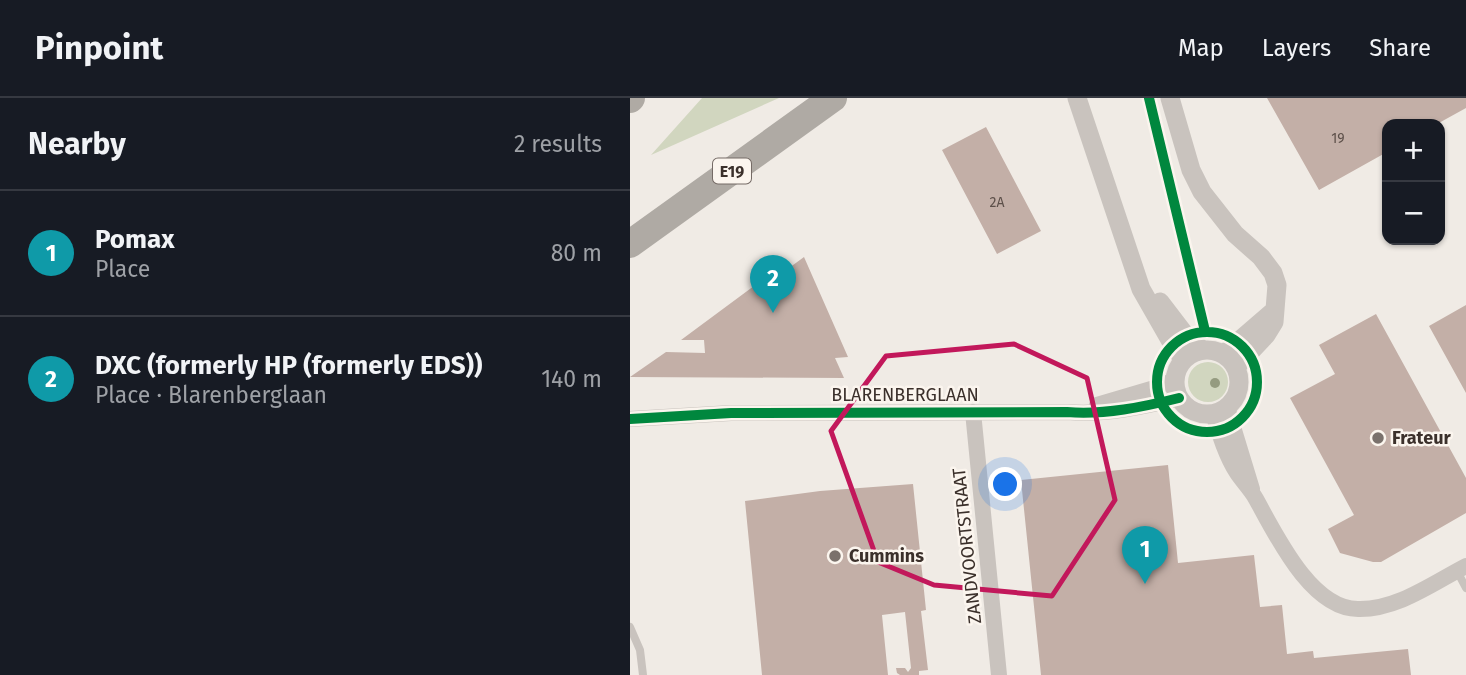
<!DOCTYPE html>
<html lang="en">
<head>
<meta charset="utf-8">
<style>
	:root { --surface:#171b24; --page:#20242c; --text:#f1f3f6; --muted:#9ea1a6; --line:#363941; --accent:#db2777 }
	body { margin:0; font-family:"Fira Sans",sans-serif; background:var(--page); color:var(--text) }
	.controls { position:absolute; right:21px; top:21px; display:grid; overflow:hidden; border-radius:14px; box-shadow:0 2px 5px #0004 }
	.controls button { width:63px; height:63px; display:grid; place-items:center; padding:0; border:0; border-bottom:2px solid var(--line); background:var(--surface); color:var(--text); font:35px sans-serif }
	.you { position:absolute; left:376px; top:387px; width:24px; height:24px; margin:-18px; border:5px solid #fff; border-radius:50%; background:#1a73e8; box-shadow:0 0 0 10px #1a73e833 }
	.badge { display:grid; place-items:center; width:46px; height:46px; border-radius:50%; background:var(--accent); color:#fff; font-size:23px; font-weight:700 }
	.pin { position:absolute; translate:-50% -58px; filter:drop-shadow(0 2px 4px #0008) }
	.pin::after { content:''; position:absolute; top:37px; width:24px; height:21px; background:inherit; clip-path:polygon(0 0,100% 0,50% 100%) }
	.list { margin:0; padding:0; list-style:none }
	h2 { display:flex; justify-content:space-between; align-items:center; height:91px; margin:0; padding:0 28px; font-size:30px }
	h2 small { font-size:23px; font-weight:400; color:var(--muted) }
	.list li { display:grid; grid-template-columns:46px 1fr auto; gap:21px; align-items:center; box-sizing:border-box; height:126px; padding:0 28px; border-top:2px solid var(--line) }
	.list b { display:block; font-size:26px; white-space:nowrap }
	.list p { margin:0; font-size:23px; white-space:nowrap; color:var(--muted) }
	.list em { font-size:23px; font-style:normal; color:var(--muted) }
	.map { position:relative; flex:none; width:836px; height:577px; overflow:hidden }
	header { display:flex; align-items:center; gap:42px; box-sizing:border-box; height:98px; padding:0 35px; background:var(--surface); border-bottom:2px solid var(--line) }
	header strong { font-size:33px }
	nav { display:flex; gap:38px; margin-inline-start:auto; font-size:24px }
	main { display:flex }
	aside { flex:1; background:var(--surface) }
	.map>svg:first-child { display:block }
	.green { fill:#d1d6bf }
	.building { fill:#c3afa7 }
	.lines { fill:none; stroke-linecap:round; stroke-linejoin:round }
	.service { stroke:#c9c3be; stroke-width:8 }
	.minor { stroke:#c9c3be; stroke-width:16 }
	.tertiary { stroke:#c9c3be; stroke-width:19 }
	.motorway { stroke:#afaaa4; stroke-width:28 }
	.cycleway-casing { stroke:#fbf5ee; stroke-width:15 }
	.cycleway { stroke:#00873e; stroke-width:10 }
	.tree { fill:#959b80 }
	.marked { fill:none; stroke:#c2185b; stroke-width:5; stroke-linejoin:round }
	.poi-dot { fill:#7a716c; stroke:#fbf5ee; stroke-width:2.5 }
	.labels { text-anchor:middle; stroke-width:5; stroke-linejoin:round; paint-order:stroke }
	.number-label { font-size:14px; fill:#5d504a }
	.shield { fill:#fbf5ee; stroke:#756b66; stroke-width:2 }
	.shield-label { font-size:16px; font-weight:bold; fill:#3b302b }
	.street-label { font-size:18px; fill:#3b302b; stroke:#fbf5ee }
	.poi-label { font-size:18px; font-weight:bold; fill:#3b302b; stroke:#fbf5ee; text-anchor:start }
</style>
</head>
<body>
<header>
<strong>Pinpoint</strong>
<nav><a>Map</a><a>Layers</a><a>Share</a></nav>
</header>
<main>
<aside>
<h2>Nearby<small>2 results</small></h2>
<ul class="list">
<li><span class="badge" style="background:#0f9aa8">1</span><div><b>Pomax</b><p>Place</p></div><em>80 m</em></li>
<li><span class="badge" style="background:#0f9aa8">2</span><div><b>DXC (formerly HP (formerly EDS))</b><p>Place · Blarenberglaan</p></div><em>140 m</em></li>
</ul>
</aside>
<div class="map">
<svg width="836" height="577" viewBox="0 0 836 577">
	<rect width="100%" height="100%" fill="#f0ebe5"/>
	<!-- green -->
	<path class="green" d="M 72,0 L 149,0 L 21,57 Z
		M558 284a20 20 0 1 1 40 0a20 20 0 1 1-40 0Z"/>
	<!-- building -->
	<path class="building" d="M 637,0 L 836,0 L 836,10 L 807,26 L 757,26 L 757,54 L 689,92 Z
		M 356,29 L 411,133 L 367,156 L 312,52 Z
		M 174,159 L 218,259 L 205,260 L 214,280 L 0,279 L 36,254 L 75,255 L 74,242 L 51,242 L 128,185 L 133,189 Z
		M 836,207 L 836,295 L 799,228 Z
		M 746,216 L 836,380 L 836,415 L 751,464 L 743,464 L 710,455 L 698,431 L 724,417 L 660,300 L 705,276 L 689,247 Z
		M 538,367 L 548,465 L 624,457 L 630,509 L 652,507 L 657,556 L 683,553 L 684,560 L 778,551 L 781,577 L 411,577 L 391,382 Z
		M 283,386 L 296,512 L 291,513 L 298,572 L 289,573 L 289,577 L 270,577 L 267,575 L 266,570 L 275,570 L 278,574 L 281,570 L 275,514 L 252,517 L 258,577 L 132,577 L 115,403 L 190,393 Z"/>
	<g class="lines">
		<!-- service -->
		<path class="service" d="M 827,473 L 836,490
			M 0,529 L 10,552 L 13,577"/>
		<!-- minor -->
		<path class="minor" d="M 467,307 L 528,289 L 545,282
			M 597,309 L 622,391
			M 343,314 L 369,577
			M 583,316 C 589,335 596,358 607,375 C 613,384 621,392 626,401 C 646,437 681,511 728,511 C 767,512 803,485 836,468
			M 0,321 L 101,315 L 437,314 C 475,317 513,309 549,300"/>
		<!-- tertiary -->
		<path class="tertiary" d="M 447,0 L 511,191 L 543,247 L 553,261
			M 540,0 L 561,72 L 572,94 L 605,136 L 631,159 L 643,175 L 647,187 L 644,224 L 636,237 L 606,269
			M 530,204 L 556,238 L 572,252
			M545 284a32 32 0 1 1 64 0a32 32 0 1 1-64 0Z
			M 594,256 L 645,212"/>
		<!-- motorway -->
		<path class="motorway" d="M 0,1 L 1,0
			M 0,146 L 203,0"/>
		<defs>
			<path id="cycleway" d="M 519,0 L 575,233
				M527 284a50 50 0 1 1 100 0a50 50 0 1 1-100 0Z
				M 0,321 L 101,315 L 437,314 C 475,317 513,309 549,300"/>
		</defs>
		<!-- cycleway casing -->
		<use href="#cycleway" class="cycleway-casing"/>
		<!-- cycleway -->
		<use href="#cycleway" class="cycleway"/>
	</g>
	<!-- trees -->
	<circle class="tree" cx="585" cy="285" r="5"/>
	<!-- marked area -->
	<path class="marked" d="M 384,246 L 457,280 L 485,402 L 422,498 L 304,487 L 248,464 L 201,333 L 256,258 Z"/>
	<!-- markers -->
	<g class="poi-dot">
		<circle cx="748" cy="340" r="7"/>
		<circle cx="205" cy="458" r="7"/>
	</g>
	<g class="labels">
		<!-- number labels -->
		<g class="number-label">
			<text x="708" y="45">19</text>
			<text x="367" y="109">2A</text>
		</g>
		<!-- shield labels -->
		<rect class="shield" x="83" y="60.5" width="38" height="25" rx="5"/>
		<g class="shield-label">
			<text x="102" y="79">E19</text>
		</g>
		<!-- street labels -->
		<g class="street-label">
			<text x="275" y="303">BLARENBERGLAAN</text>
			<text transform="translate(337 448) rotate(-96)" y="6">ZANDVOORTSTRAAT</text>
		</g>
		<!-- poi labels -->
		<g class="poi-label">
			<text x="762" y="346">Frateur</text>
			<text x="219" y="464">Cummins</text>
		</g>
	</g>
</svg>
<div class="controls">
<button>+</button>
<button>−</button>
</div>
<div class="you"></div>
<div class="pin badge" style="left:515px;top:486px;background:#0f9aa8">1</div>
<div class="pin badge" style="left:143px;top:215px;background:#0f9aa8">2</div>
</div>
</main>
</body>
</html>
